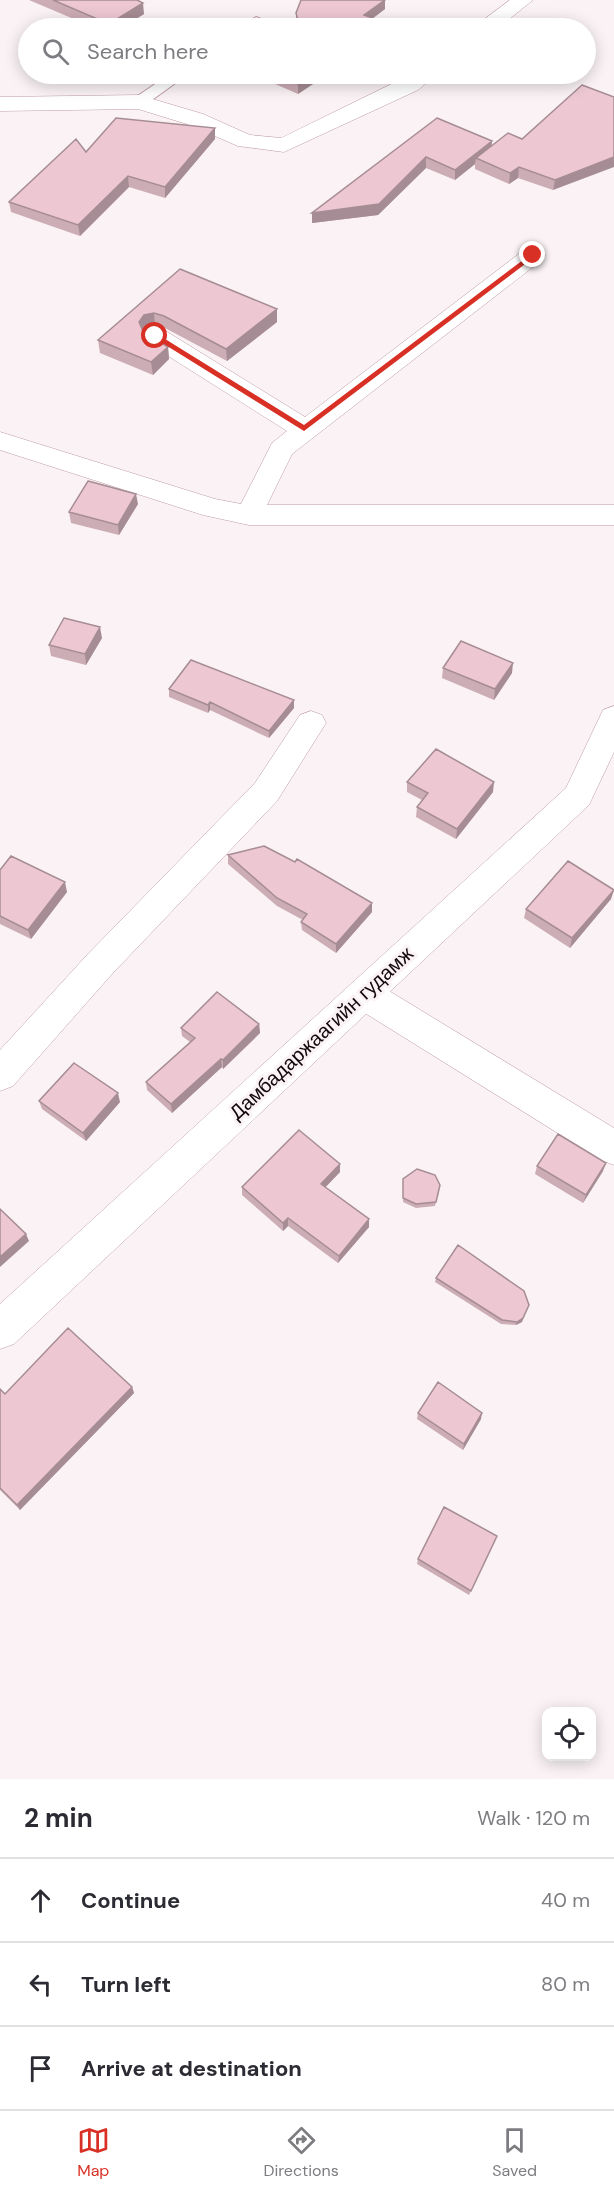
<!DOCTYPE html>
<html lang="en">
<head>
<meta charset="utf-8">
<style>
	:root { --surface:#fff; --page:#f7f7f7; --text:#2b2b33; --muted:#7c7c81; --line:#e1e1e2; --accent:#d93025 }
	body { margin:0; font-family:"DM Sans",sans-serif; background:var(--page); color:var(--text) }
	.controls { position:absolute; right:18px; bottom:18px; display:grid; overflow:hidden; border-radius:12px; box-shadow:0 3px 15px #0003 }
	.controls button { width:54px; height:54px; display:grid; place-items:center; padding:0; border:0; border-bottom:2px solid var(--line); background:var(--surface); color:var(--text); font:30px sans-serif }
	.stop { position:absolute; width:18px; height:18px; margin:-14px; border:4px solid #d93025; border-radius:50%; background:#fff }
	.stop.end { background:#d93025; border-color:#fff; box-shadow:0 2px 6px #0008 }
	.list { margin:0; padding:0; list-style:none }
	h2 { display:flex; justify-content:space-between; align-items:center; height:78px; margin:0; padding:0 24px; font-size:26px }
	h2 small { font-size:20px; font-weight:400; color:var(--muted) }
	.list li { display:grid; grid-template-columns:39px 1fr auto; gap:18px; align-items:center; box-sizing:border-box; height:84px; padding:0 24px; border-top:2px solid var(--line) }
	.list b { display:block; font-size:22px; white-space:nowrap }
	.list em { font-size:20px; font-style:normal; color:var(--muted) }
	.icon { flex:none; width:33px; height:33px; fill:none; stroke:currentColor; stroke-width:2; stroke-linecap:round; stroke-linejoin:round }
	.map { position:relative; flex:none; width:614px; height:1779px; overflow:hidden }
	.search { position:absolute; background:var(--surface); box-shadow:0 3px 15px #0003; left:18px; right:18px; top:18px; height:66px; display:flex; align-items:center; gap:15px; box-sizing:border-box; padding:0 21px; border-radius:33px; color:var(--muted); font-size:22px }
	.sheet { height:330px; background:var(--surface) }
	nav { display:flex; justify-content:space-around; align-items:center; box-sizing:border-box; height:84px; border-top:2px solid var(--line); background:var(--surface); font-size:16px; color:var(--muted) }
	nav a { display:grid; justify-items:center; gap:3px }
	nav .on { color:var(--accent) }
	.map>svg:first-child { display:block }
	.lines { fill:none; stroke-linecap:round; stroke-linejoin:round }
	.service-casing { stroke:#bf9ca6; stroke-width:2 }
	.minor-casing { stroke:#bf9ca6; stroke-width:1 }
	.secondary-casing { stroke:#bf9ca6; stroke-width:1 }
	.service { fill:#fff; fill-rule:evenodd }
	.minor { fill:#fff; fill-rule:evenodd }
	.secondary { fill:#fff; fill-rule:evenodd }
	.wall { fill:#ccacb5 }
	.shaded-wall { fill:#a68c94 }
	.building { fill:#edc8d3; stroke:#a68c94; stroke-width:1.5 }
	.route { fill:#d93025 }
	.labels { text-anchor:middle; stroke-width:6; stroke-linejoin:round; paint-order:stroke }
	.street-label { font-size:20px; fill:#13080b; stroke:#faf2f4 }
</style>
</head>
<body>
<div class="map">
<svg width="614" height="1779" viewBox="0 0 614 1779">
	<rect width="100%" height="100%" fill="#faf2f4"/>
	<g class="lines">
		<defs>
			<path id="service" d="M 256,17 L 261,19 L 264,22 C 258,30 247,29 238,28 Z
				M 170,74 L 188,74 L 145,105 L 133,105 L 131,102 L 133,99 Z"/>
			<path id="minor" d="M 510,0 L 533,0 L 498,28 L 475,28 L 478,24 Z
				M 412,74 L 437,74 L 418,90 L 284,152 L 238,146 L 187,124 L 138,109 L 0,111 L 0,97 L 139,95 L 203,114 L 250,135 L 281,138 Z
				M 533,248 L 542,250 L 545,255 L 542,260 L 292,454 L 267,505 L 614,505 L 614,525 L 249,525 L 203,515 L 0,450 L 0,432 L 215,499 L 241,504 L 272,443 L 287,431 L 146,342 L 142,336 L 146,330 L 155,328 L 164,330 L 305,417 L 524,250 Z
				M 311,711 L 322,715 L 326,723 L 277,801 L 112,974 L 13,1086 L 0,1091 L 0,1050 L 88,954 L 255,783 L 300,715 Z
				M 364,979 L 376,983 L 614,1128 L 614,1165 L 601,1160 L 352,1005 L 347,994 L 352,983 Z"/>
			<path id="secondary" d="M 614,706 L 614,752 L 589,805 L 14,1344 L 0,1349 L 0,1304 L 566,788 L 603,710 Z"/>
		</defs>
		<!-- service casing -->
		<use href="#service" class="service-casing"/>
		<!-- minor casing -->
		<use href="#minor" class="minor-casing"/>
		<!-- secondary casing -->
		<use href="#secondary" class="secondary-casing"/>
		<!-- service -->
		<use href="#service" class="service"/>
		<!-- minor -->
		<use href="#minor" class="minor"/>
		<!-- secondary -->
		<use href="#secondary" class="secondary"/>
	</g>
	<!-- wall -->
	<path class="wall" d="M 29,0 L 137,0 L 144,14 L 121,28 L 95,28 Z
		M 385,0 L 385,9 L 373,18 L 389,28 L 297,28 L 296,22 L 296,13 Z
		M 252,74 L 328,74 L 298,94 Z
		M 582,85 L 553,190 L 518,178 L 509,184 L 475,169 L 475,164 L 455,180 L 426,168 L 378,215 L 312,223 L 437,118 L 492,141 L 491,146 L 522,139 Z
		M 215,139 L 165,198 L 129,187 L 80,236 L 11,212 L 9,202 L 86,152 Z
		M 180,269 L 277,309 L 277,322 L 227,361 L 165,328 L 155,326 L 146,328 L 143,331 L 168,347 L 169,359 L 153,375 L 100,353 L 98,340 Z
		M 138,504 L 119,535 L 71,523 L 69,512 Z
		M 102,638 L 86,665 L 51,656 L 49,645 Z
		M 443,668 L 512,673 L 494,700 L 442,678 Z
		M 169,689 L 294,700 L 294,708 L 269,738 L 210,710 L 208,713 L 169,697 Z
		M 407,782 L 493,792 L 456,839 L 416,817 L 417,807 L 422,800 L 407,792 Z
		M 228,855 L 372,912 L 336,953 L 302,930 L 301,922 L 303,920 L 277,906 L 228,864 Z
		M 0,870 L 67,892 L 31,939 L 0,924 Z
		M 611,899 L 570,948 L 524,918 L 526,909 Z
		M 259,1024 L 260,1033 L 223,1069 L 222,1067 L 172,1113 L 147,1090 L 146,1082 L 190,1042 L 182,1036 L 181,1028 Z
		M 39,1101 L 120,1102 L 86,1141 L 42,1109 Z
		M 340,1164 L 340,1172 L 325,1187 L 369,1219 L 369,1227 L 338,1263 L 288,1226 L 283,1231 L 242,1195 L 242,1187 Z
		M 537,1166 L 603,1171 L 583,1203 L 535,1174 Z
		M 403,1179 L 440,1185 L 435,1206 L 416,1208 L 403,1202 Z
		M 436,1278 L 522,1322 L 516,1325 L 501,1324 L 435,1282 Z
		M 132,1387 L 134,1393 L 20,1510 L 0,1490 L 0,1389 L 5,1394 Z
		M 418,1413 L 481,1419 L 463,1450 L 417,1419 Z
		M 497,1536 L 469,1595 L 417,1564 L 418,1559 Z"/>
	<!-- shaded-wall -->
	<path class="shaded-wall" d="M 385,0 L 385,9 L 364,25 L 364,15 Z
		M 143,3 L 144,14 L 121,28 L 110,28 L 109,24 Z
		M 314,74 L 328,74 L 298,94 L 298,84 Z
		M 215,128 L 215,139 L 165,198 L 165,187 Z
		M 492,141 L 491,151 L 476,158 L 475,164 L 455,180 L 455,170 Z
		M 426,157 L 426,168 L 378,215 L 312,223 L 312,213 Z
		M 614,157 L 614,167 L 553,190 L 555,180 Z
		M 519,167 L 518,178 L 509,184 L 510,173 Z
		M 128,176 L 129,187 L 80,236 L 78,225 Z
		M 277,309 L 277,322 L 227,361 L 226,349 Z
		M 154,313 L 155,326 L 146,328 L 140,335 L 139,322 L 144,315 Z
		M 168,347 L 169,359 L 153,375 L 151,362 Z
		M 136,494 L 138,504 L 119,535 L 118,525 Z
		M 100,627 L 102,638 L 86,665 L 85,654 Z
		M 513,663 L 512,673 L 494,700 L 495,689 Z
		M 294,700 L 294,708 L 269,738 L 269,731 Z
		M 210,702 L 210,710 L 208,713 L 208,705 Z
		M 494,782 L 493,792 L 456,839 L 457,829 Z
		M 65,882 L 67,892 L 31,939 L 28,930 Z
		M 614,890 L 611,899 L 570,948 L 572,938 Z
		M 372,903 L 372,912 L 336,953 L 336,944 Z
		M 259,1024 L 260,1033 L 223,1069 L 223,1060 Z
		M 221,1059 L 222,1067 L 172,1113 L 171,1104 Z
		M 118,1093 L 120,1102 L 86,1141 L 83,1133 Z
		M 606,1163 L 603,1171 L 583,1203 L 586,1195 Z
		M 340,1164 L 340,1172 L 321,1192 L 321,1184 Z
		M 288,1218 L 288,1226 L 283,1231 L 283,1223 Z
		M 369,1219 L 369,1227 L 338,1263 L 339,1256 Z
		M 26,1234 L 29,1241 L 0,1267 L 0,1257 Z
		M 529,1305 L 522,1322 L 516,1325 L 517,1322 Z
		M 132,1387 L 134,1393 L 20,1510 L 17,1505 Z
		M 482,1413 L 481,1419 L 463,1450 L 464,1444 Z"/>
	<!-- building -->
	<path class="building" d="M 53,0 L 137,0 L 143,3 L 109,24 Z
		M 301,0 L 385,0 L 364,15 L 389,24 L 382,28 L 300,28 L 296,13 Z
		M 273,74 L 314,74 L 298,84 Z
		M 582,85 L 614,97 L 614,157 L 555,180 L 519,167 L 510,173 L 476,158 L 508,133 L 522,139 Z
		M 116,118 L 215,128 L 165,187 L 128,176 L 78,225 L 9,202 L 76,139 L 86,152 Z
		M 437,118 L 492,141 L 455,170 L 426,157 L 379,204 L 312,213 Z
		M 180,269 L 277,309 L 226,349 L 164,316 L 154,313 L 144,315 L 139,322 L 143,331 L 168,347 L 151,362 L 98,340 Z
		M 88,481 L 136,494 L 118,525 L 69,512 Z
		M 64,618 L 100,627 L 85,654 L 49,645 Z
		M 461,641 L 513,663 L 495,689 L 443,668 Z
		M 191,660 L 294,700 L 269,731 L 210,702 L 208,705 L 169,689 Z
		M 436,749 L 494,782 L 457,829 L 417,807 L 428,793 L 407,782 Z
		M 264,846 L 295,862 L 297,859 L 372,903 L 336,944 L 301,922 L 307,914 L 277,898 L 228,855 Z
		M 11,856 L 65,882 L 28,930 L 0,916 L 0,870 Z
		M 568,861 L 614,890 L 572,938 L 526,909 Z
		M 217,992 L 259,1024 L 223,1060 L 221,1059 L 171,1104 L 146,1082 L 195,1038 L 181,1028 Z
		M 74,1063 L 118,1093 L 83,1133 L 39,1101 Z
		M 299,1130 L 340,1164 L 321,1184 L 369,1219 L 339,1256 L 288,1218 L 283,1223 L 242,1187 Z
		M 558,1134 L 606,1163 L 586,1195 L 537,1166 Z
		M 417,1169 L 435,1175 L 440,1185 L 436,1202 L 416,1204 L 403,1198 L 403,1179 Z
		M 0,1209 L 26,1234 L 0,1257 Z
		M 458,1245 L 524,1291 L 529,1305 L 523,1318 L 517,1322 L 502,1320 L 436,1278 Z
		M 68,1328 L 132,1387 L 17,1505 L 0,1488 L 0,1389 L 5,1394 Z
		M 438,1382 L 482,1413 L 464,1444 L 418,1413 Z
		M 444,1507 L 497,1536 L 471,1591 L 418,1559 Z"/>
	<!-- route -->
	<path class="route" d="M 531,254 L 537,255 L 304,431 L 151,336 L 157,334 L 304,425 Z"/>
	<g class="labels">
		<!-- street labels -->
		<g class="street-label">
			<text transform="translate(321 1033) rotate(-43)" y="7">Дамбадаржаагийн гудамж</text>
		</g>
	</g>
</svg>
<div class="controls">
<button><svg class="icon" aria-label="locate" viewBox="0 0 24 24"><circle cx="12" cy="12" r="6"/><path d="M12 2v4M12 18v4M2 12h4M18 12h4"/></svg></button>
</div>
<div class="stop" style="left:155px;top:336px"></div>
<div class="stop end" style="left:533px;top:255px"></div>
<div class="search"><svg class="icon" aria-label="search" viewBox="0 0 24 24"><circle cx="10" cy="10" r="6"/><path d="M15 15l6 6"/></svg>Search here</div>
</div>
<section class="sheet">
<h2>2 min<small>Walk · 120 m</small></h2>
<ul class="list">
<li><svg class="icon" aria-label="ahead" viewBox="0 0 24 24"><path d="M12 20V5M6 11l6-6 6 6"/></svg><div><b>Continue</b></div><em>40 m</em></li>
<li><svg class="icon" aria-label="left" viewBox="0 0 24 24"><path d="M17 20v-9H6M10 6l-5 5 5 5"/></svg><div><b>Turn left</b></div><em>80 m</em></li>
<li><svg class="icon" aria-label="arrive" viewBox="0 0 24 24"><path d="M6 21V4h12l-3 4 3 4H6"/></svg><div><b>Arrive at destination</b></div></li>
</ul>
</section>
<nav>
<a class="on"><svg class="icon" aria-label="map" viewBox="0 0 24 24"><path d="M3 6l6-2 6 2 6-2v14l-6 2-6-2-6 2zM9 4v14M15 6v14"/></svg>Map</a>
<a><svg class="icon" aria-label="directions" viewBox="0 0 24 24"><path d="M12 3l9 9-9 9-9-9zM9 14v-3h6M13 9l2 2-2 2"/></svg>Directions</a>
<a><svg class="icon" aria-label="saved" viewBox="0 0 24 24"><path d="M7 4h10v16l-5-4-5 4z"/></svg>Saved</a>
</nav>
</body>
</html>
